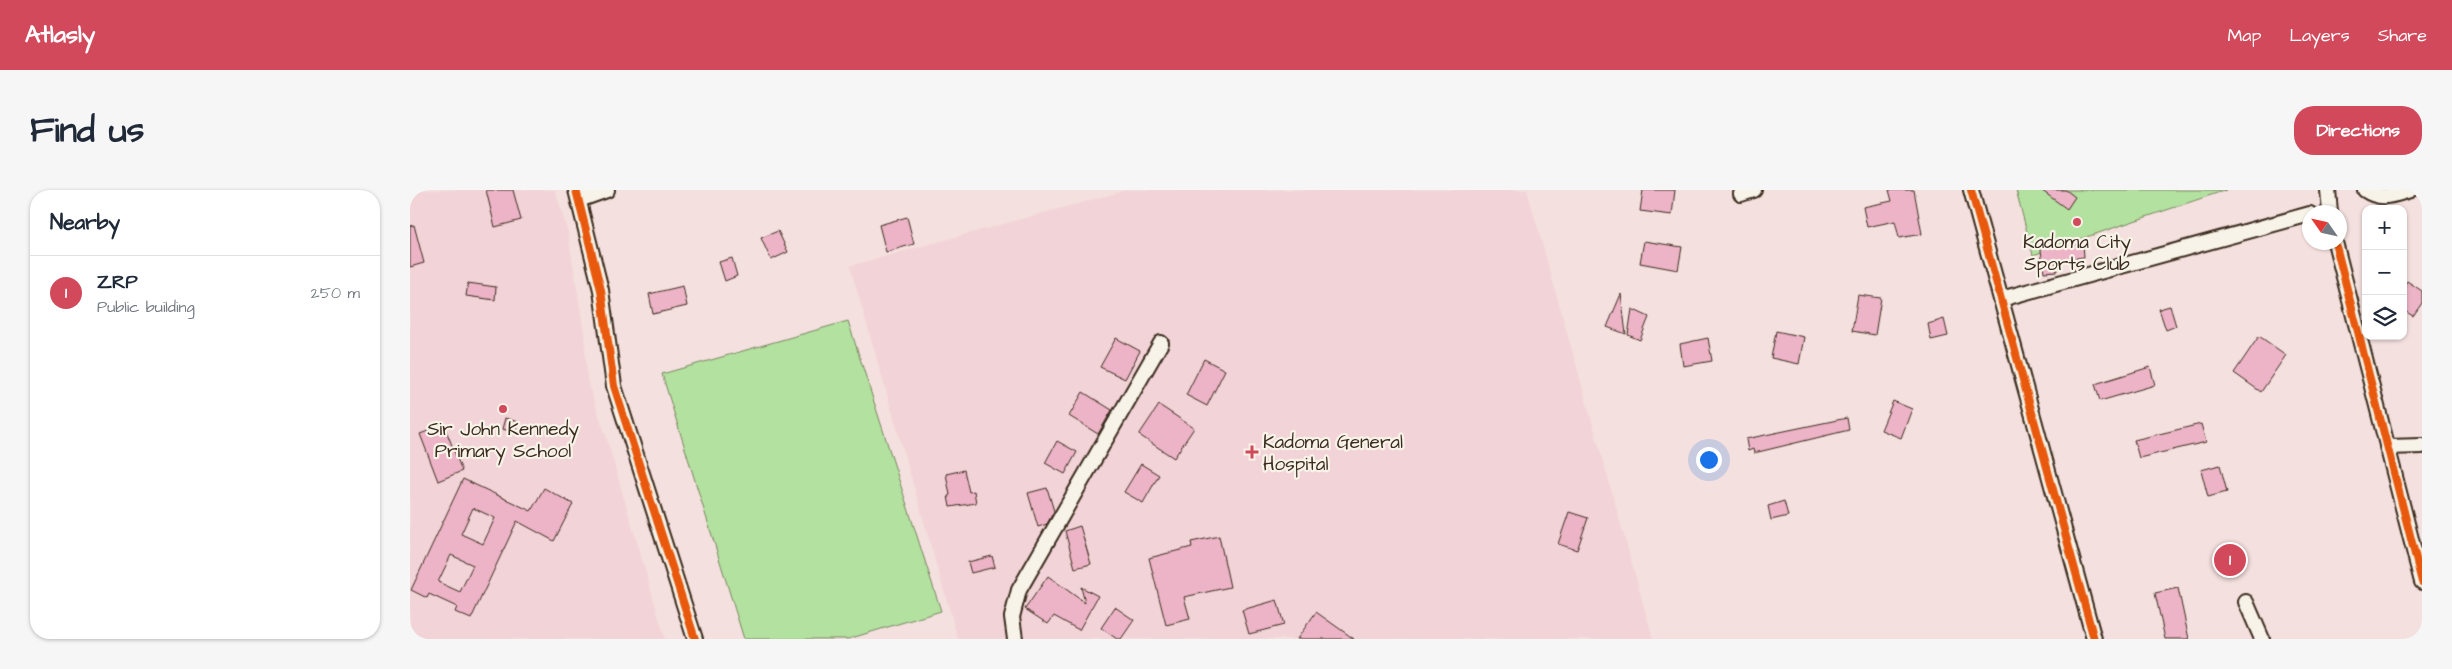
<!DOCTYPE html>
<html lang="en">
<head>
<meta charset="utf-8">
<style>
	:root { --surface:#fff; --page:#f6f6f7; --text:#1f2937; --muted:#747a83; --line:#e0e1e3; --accent:#d1495b }
	body { margin:0; font-family:"Architects Daughter",sans-serif; background:var(--page); color:var(--text) }
	.controls { position:absolute; right:15px; top:15px; display:grid; overflow:hidden; border-radius:10px; box-shadow:0 1px 4px #0004 }
	.controls button { width:45px; height:45px; display:grid; place-items:center; padding:0; border:0; border-bottom:1px solid var(--line); background:var(--surface); color:var(--text); font:25px sans-serif }
	.compass { position:absolute; left:1892px; top:15px; width:45px; height:45px; border-radius:50%; background:var(--surface); box-shadow:0 1px 4px #0004; rotate:304deg }
	.you { position:absolute; left:1298px; top:269px; width:18px; height:18px; margin:-12px; border:4px solid #fff; border-radius:50%; background:#1a73e8; box-shadow:0 0 0 8px #1a73e833 }
	.badge { display:grid; place-items:center; width:32px; height:32px; border-radius:50%; background:var(--accent); color:#fff; font-size:16px; font-weight:700 }
	.pin { position:absolute; translate:-50% -50%; border:2px solid #fff; box-shadow:0 1px 5px #0006 }
	.list { margin:0; padding:0; list-style:none }
	h2 { display:flex; justify-content:space-between; align-items:center; height:65px; margin:0; padding:0 20px; font-size:21px }
	h2 small { font-size:16px; font-weight:400; color:var(--muted) }
	.list li { display:grid; grid-template-columns:32px 1fr auto; gap:15px; align-items:center; box-sizing:border-box; height:75px; padding:0 20px; border-top:1px solid var(--line) }
	.list b { display:block; font-size:19px; white-space:nowrap }
	.list p { margin:0; font-size:16px; white-space:nowrap; color:var(--muted) }
	.list em { font-size:16px; font-style:normal; color:var(--muted) }
	.icon { flex:none; width:28px; height:28px; fill:none; stroke:currentColor; stroke-width:2; stroke-linecap:round; stroke-linejoin:round }
	.map { position:relative; flex:none; width:2012px; height:449px; overflow:hidden; border-radius:20px }
	header { display:flex; align-items:center; gap:30px; box-sizing:border-box; height:70px; padding:0 25px; background:var(--accent); color:#fff }
	header strong { font-size:24px }
	nav { display:flex; gap:28px; margin-inline-start:auto; font-size:18px }
	.intro { display:flex; align-items:center; justify-content:space-between; box-sizing:border-box; height:120px; padding:0 30px }
	h1 { margin:0; font-size:35px }
	.button { padding:12px 22px; border-radius:20px; background:var(--accent); color:#fff; font-size:18px; font-weight:700 }
	main { display:flex; gap:30px; padding:0 30px }
	aside { flex:1; background:var(--surface); border-radius:20px; box-shadow:0 1px 4px #0004 }
	.map>svg:first-child { display:block }
	.built { fill:#f2d3d7 }
	.pitch { fill:#b3e1a0; stroke:#77865f }
	.building { fill:#edb4c7; stroke:#3b2a1e; fill-rule:evenodd }
	.lines { fill:none; stroke-linecap:round; stroke-linejoin:round }
	.minor-casing { stroke:#3b2a1e; stroke-width:18 }
	.minor { stroke:#f7f3e8; stroke-width:14 }
	.cycleway-casing { stroke:#f7f3e8; stroke-width:11 }
	.cycleway { stroke:#e8590c; stroke-width:8 }
	.poi-dot { fill:#d1495b; stroke:#f7f3e8; stroke-width:2 }
	.labels { text-anchor:middle; stroke-width:4.5; stroke-linejoin:round; paint-order:stroke }
	.poi-label { font-size:19px; fill:#3b2a1e; stroke:#f7f3e8 }
</style>
</head>
<body>
<header>
<strong>Atlasly</strong>
<nav><a>Map</a><a>Layers</a><a>Share</a></nav>
</header>
<div class="intro"><h1>Find us</h1><a class="button">Directions</a></div>
<main>
<aside>
<h2>Nearby<small></small></h2>
<ul class="list">
<li><span class="badge">1</span><div><b>ZRP</b><p>Public building</p></div><em>250 m</em></li>
</ul>
</aside>
<div class="map">
<svg width="2012" height="449" viewBox="0 0 2012 449">
	<rect width="100%" height="100%" fill="#f4e0de"/>
	<filter id="ink" filterUnits="userSpaceOnUse"><feTurbulence type="fractalNoise" baseFrequency=".02" numOctaves="2"/><feDisplacementMap in="SourceGraphic" scale="10" xChannelSelector="R" yChannelSelector="G"/><feConvolveMatrix kernelMatrix="1 2 1 2 8 2 1 2 1" color-interpolation-filters="sRGB"/></filter>
	<g filter="url(#ink)">
		<!-- built -->
		<path class="built" d="M 0,0 L 145,0 L 158,43 L 174,144 L 177,189 L 197,250 L 255,449 L 0,449 Z
			M 718,0 L 1117,0 L 1243,449 L 548,449 L 440,76 Z"/>
		<!-- pitch -->
		<path class="pitch" d="M 1606,0 L 1816,0 L 1623,65 Z
			M 438,131 L 531,421 L 438,449 L 334,449 L 252,184 Z"/>
		<!-- building -->
		<path class="building" d="M 76,0 L 103,0 L 111,30 L 85,37 Z
			M 1233,0 L 1265,0 L 1262,25 L 1230,21 Z
			M 1479,0 L 1504,0 L 1512,44 L 1489,48 L 1485,31 L 1457,37 L 1453,17 L 1482,11 Z
			M 1631,0 L 1656,0 L 1665,7 L 1657,19 Z
			M 497,27 L 504,54 L 476,62 L 469,35 Z
			M 4,35 L 14,73 L 0,77 L 0,36 Z
			M 368,41 L 378,62 L 361,70 L 351,48 Z
			M 1234,51 L 1272,57 L 1268,80 L 1230,73 Z
			M 1643,51 L 1644,57 L 1673,54 L 1674,67 L 1646,71 L 1647,81 L 1634,82 L 1630,53 Z
			M 322,68 L 327,86 L 315,91 L 309,72 Z
			M 1997,91 L 2012,101 L 2012,113 L 2003,126 L 1993,120 L 1993,97 Z
			M 58,93 L 86,97 L 85,110 L 56,106 Z
			M 273,96 L 277,116 L 243,124 L 239,104 Z
			M 1211,104 L 1216,144 L 1197,137 Z
			M 1448,105 L 1471,108 L 1465,145 L 1442,141 Z
			M 1760,116 L 1766,136 L 1756,140 L 1749,119 Z
			M 1222,119 L 1239,127 L 1230,150 L 1218,145 Z
			M 1534,129 L 1538,146 L 1521,150 L 1518,134 Z
			M 1366,141 L 1394,147 L 1389,174 L 1361,168 Z
			M 1849,146 L 1876,165 L 1851,202 L 1824,183 Z
			M 706,148 L 730,161 L 715,189 L 690,177 Z
			M 1298,148 L 1302,171 L 1273,176 L 1270,154 Z
			M 794,169 L 815,180 L 797,216 L 776,205 Z
			M 1740,177 L 1745,195 L 1690,211 L 1685,194 Z
			M 673,202 L 702,220 L 688,244 L 659,226 Z
			M 1483,211 L 1502,219 L 1491,248 L 1471,240 Z
			M 749,215 L 784,238 L 764,268 L 729,245 Z
			M 95,228 L 108,232 L 105,242 L 92,239 Z
			M 1437,228 L 1439,240 L 1344,263 L 1343,259 L 1338,261 L 1336,249 Z
			M 1791,234 L 1796,252 L 1729,268 L 1724,250 Z
			M 34,235 L 52,281 L 28,291 L 10,244 Z
			M 647,251 L 667,262 L 655,284 L 635,273 Z
			M 731,274 L 749,285 L 733,313 L 714,302 Z
			M 1810,275 L 1817,302 L 1798,307 L 1791,280 Z
			M 554,280 L 559,302 L 564,301 L 566,313 L 540,317 L 538,306 L 540,305 L 536,284 Z
			M 53,289 L 121,321 L 134,298 L 163,314 L 144,351 L 107,331 L 61,429 L 45,422 L 47,417 L 19,404 L 17,408 L 1,400 ZM 63,318 L 85,328 L 73,354 L 51,344 ZM 41,365 L 63,375 L 50,402 L 28,392 Z
			M 637,298 L 644,321 L 637,334 L 628,337 L 618,303 Z
			M 1374,311 L 1378,326 L 1361,330 L 1358,316 Z
			M 1159,322 L 1178,328 L 1167,360 L 1148,354 Z
			M 670,336 L 681,374 L 665,378 L 655,341 Z
			M 809,346 L 820,397 L 774,407 L 780,429 L 756,435 L 739,368 L 782,357 L 781,352 Z
			M 582,366 L 585,377 L 561,383 L 558,372 Z
			M 638,386 L 675,413 L 671,397 L 688,406 L 669,440 L 644,426 L 638,434 L 615,419 Z
			M 1768,398 L 1779,449 L 1755,449 L 1745,403 Z
			M 867,410 L 874,435 L 839,444 L 832,420 Z
			M 705,417 L 724,430 L 711,449 L 707,449 L 691,438 Z
			M 906,422 L 944,449 L 887,449 Z"/>
		<g class="lines">
			<defs>
				<path id="minor" d="M 166,0 L 191,100 L 204,196 L 285,449
					M 1561,0 L 1684,449
					M 1918,0 L 1920,22
					M 1955,0 C 1971,11 1983,5 2000,0
					M 1331,4 L 1344,0
					M 169,10 L 197,0
					M 1925,52 L 2012,392
					M 1591,109 L 1900,24
					M 1977,257 L 2012,256
					M 1836,412 L 1852,449
					M 605,449 L 602,427 L 609,400 L 751,153"/>
			</defs>
			<!-- minor casing -->
			<use href="#minor" class="minor-casing"/>
			<!-- minor -->
			<use href="#minor" class="minor"/>
			<defs>
				<path id="cycleway" d="M 166,0 L 191,100 L 204,196 L 285,449
					M 1561,0 L 1684,449
					M 1925,52 L 2012,392"/>
			</defs>
			<!-- cycleway casing -->
			<use href="#cycleway" class="cycleway-casing"/>
			<!-- cycleway -->
			<use href="#cycleway" class="cycleway"/>
		</g>
	</g>
	<!-- markers -->
	<g class="poi-dot">
		<circle cx="1667" cy="32" r="5"/>
		<circle cx="93" cy="219" r="5"/>
		<path d="M839.5 254.5h5v5h5v5h-5v5h-5v-5h-5v-5h5z"/>
	</g>
	<g class="labels">
		<!-- poi labels -->
		<g class="poi-label">
			<text x="1667" y="58">Kadoma City<tspan x="1667" dy="22">Sports Club</tspan></text>
			<text x="93" y="245">Sir John Kennedy<tspan x="93" dy="22">Primary School</tspan></text>
			<text x="853" y="258" text-anchor="start">Kadoma General<tspan x="853" dy="22">Hospital</tspan></text>
		</g>
	</g>
</svg>
<div class="controls">
<button>+</button>
<button>−</button>
<button><svg class="icon" aria-label="layers" viewBox="0 0 24 24"><path d="M12 4l9 5-9 5-9-5zM3 14l9 5 9-5"/></svg></button>
</div>
<svg class="compass" viewBox="-18 -18 36 36"><path d="M0-13l5 13h-10z" fill="#e53935"/><path d="M0 13l5-13h-10z" fill="#747a83"/></svg>
<div class="you"></div>
<div class="pin badge" style="left:1820px;top:370px">1</div>
</div>
</main>
</body>
</html>
